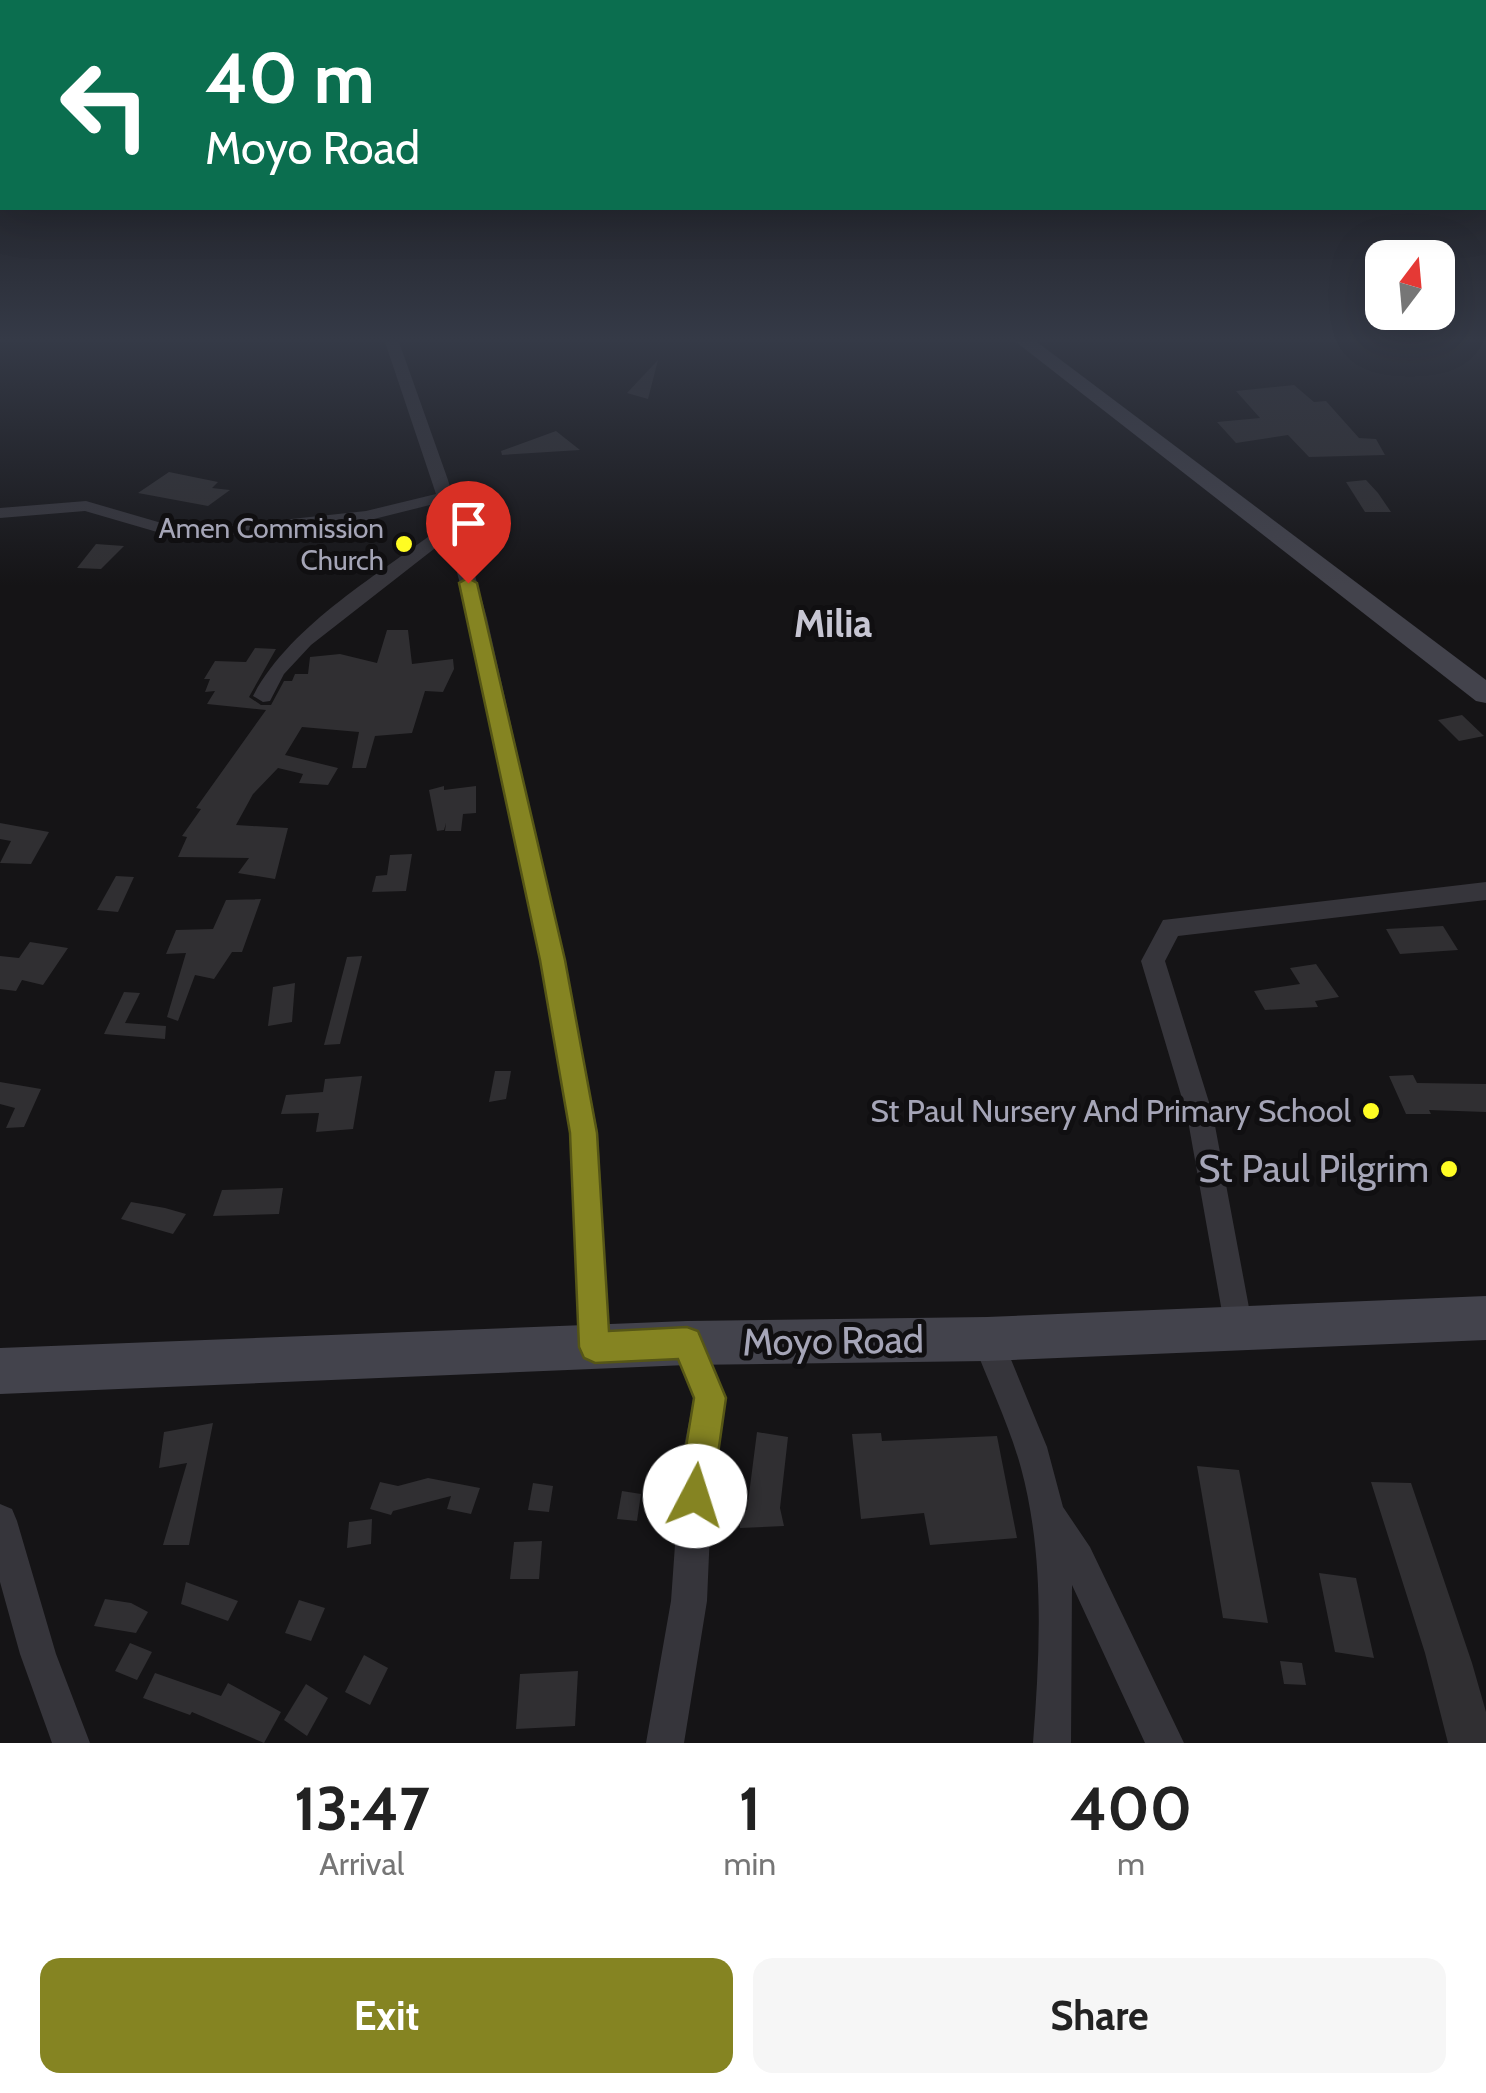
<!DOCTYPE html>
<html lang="en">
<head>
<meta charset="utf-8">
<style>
	body { margin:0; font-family:Cabin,sans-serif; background:#f6f6f6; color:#222; height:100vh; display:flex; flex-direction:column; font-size:38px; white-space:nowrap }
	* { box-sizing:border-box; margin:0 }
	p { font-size:32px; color:#767676 }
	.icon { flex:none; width:55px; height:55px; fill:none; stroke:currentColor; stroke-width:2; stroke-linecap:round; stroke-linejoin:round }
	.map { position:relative; height:1743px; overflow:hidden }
	.details { display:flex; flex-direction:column; background:#fff; flex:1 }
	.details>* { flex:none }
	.hud { position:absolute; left:0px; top:0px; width:1488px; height:210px; box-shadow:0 10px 40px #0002; background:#0b6e4f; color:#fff; overflow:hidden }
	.needle { width:65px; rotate:16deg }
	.buttons { position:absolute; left:1365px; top:240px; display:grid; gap:20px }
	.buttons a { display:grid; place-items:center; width:90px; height:90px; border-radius:20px; background:#fff; box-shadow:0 10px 40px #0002; font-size:50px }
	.pin { position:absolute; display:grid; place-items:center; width:85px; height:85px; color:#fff; margin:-102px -42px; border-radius:50% 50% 50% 0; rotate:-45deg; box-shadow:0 0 10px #0007 }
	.pin .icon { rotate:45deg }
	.me { position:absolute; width:110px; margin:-55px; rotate:5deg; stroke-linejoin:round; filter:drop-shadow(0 0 8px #0008) }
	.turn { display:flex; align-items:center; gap:35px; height:210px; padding:0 40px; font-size:45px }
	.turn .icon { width:130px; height:130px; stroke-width:2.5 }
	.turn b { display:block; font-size:70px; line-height:85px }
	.eta { display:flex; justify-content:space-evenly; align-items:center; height:170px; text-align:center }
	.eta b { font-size:60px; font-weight:800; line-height:70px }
	.button { display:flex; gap:20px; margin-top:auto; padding:20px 40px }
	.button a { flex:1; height:115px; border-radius:20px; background:#858422; color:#fff; font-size:40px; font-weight:800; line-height:115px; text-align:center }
	.button a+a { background:#f6f6f6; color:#222 }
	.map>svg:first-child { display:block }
	.building { fill:#302f32 }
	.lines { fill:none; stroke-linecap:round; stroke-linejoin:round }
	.street { fill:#36353b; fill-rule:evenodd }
	.secondary { fill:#43434c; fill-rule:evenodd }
	.route { fill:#858422; stroke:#565616; stroke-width:2.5 }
	.poi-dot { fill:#fffc23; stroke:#100f11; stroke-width:4 }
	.labels { text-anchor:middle; stroke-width:10; stroke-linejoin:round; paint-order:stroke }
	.far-poi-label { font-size:28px; fill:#a5a5b7; stroke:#100f11; text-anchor:end }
	.poi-label { font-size:32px; fill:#a5a5b7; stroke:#100f11; text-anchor:end }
	.quarter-label { font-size:38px; font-weight:bold; fill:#c7c6d3; stroke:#100f11 }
	.near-poi-label { font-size:38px; fill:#a5a5b7; stroke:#100f11; text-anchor:end }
	.near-street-label { font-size:38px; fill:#a5a5b7; stroke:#100f11 }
</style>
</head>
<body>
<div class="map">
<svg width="1486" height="1743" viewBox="0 0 1486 1743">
	<rect width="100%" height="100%" fill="#151416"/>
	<g class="building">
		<polygon points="658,360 648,399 627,393"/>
		<polygon points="1294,385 1314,402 1326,401 1359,438 1376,439 1385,455 1309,457 1288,435 1236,443 1217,422 1260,418 1236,391"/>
		<polygon points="556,431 580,450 502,455 501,451"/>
		<polygon points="169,472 218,482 212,488 230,490 208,506 138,493"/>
		<polygon points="1366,480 1378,493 1391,512 1365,512 1346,482"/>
		<polygon points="96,544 124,546 101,569 77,568"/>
		<polygon points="387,630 408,630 412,664 453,659 454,669 443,692 425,691 412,733 375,736 366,768 352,768 359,732 302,727 285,755 338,768 328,785 299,783 303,774 278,768 253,794 236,825 288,828 275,879 238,873 249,858 178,857 187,837 182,836 201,809 196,808 266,710 207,704 215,691 205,692 210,679 204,679 215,661 246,662 255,648 276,649 249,697 261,705 271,705 284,681 292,681 295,674 308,674 310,657 340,654 377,663"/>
		<polygon points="1462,715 1484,736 1459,741 1438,720"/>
		<polygon points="444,786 444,790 476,786 476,813 463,814 461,831 445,831 446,823 444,830 437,831 429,790"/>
		<polygon points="0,823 49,832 31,864 0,863 11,841 0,839"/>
		<polygon points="412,854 406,891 372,892 376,876 387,875 390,855"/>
		<polygon points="116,876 134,877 118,912 97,910"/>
		<polygon points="261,899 242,952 232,952 214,979 195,975 178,1021 167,1017 186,953 166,954 176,930 213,929 226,900"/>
		<polygon points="1443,926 1458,950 1400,954 1386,929"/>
		<polygon points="30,942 68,948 43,985 22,980 16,991 0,989 0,956 19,958"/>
		<polygon points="362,956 340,1044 324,1045 347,957"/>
		<polygon points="1316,964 1339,997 1315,1001 1318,1007 1265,1010 1254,991 1300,984 1290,968"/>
		<polygon points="295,983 292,1022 268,1026 273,987"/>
		<polygon points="124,992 140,993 125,1023 166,1026 165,1039 104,1034"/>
		<polygon points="495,1071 511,1071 506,1099 489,1102"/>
		<polygon points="1413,1075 1417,1083 1486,1084 1486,1112 1429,1110 1431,1114 1406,1114 1389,1076"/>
		<polygon points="362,1076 353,1129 316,1132 319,1113 281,1114 286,1095 323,1092 325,1079"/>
		<polygon points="0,1082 41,1089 24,1127 6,1128 15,1108 0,1104"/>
		<polygon points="283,1188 279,1214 213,1216 222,1190"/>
		<polygon points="131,1202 165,1208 186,1214 173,1234 121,1219"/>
		<polygon points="213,1423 189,1545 163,1545 187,1463 159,1468 164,1432"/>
		<polygon points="757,1432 788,1437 780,1508 784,1526 740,1528 739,1511 747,1510"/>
		<polygon points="881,1433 882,1441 997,1436 1017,1538 930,1545 924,1513 861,1519 852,1434"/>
		<polygon points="1197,1466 1239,1470 1268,1623 1223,1618"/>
		<polygon points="428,1478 480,1488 471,1514 447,1509 451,1496 393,1511 391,1515 370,1509 380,1482 398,1486"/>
		<polygon points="1371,1482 1411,1483 1472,1663 1486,1712 1486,1743 1448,1743 1425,1653"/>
		<polygon points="533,1483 553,1486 549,1512 528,1510"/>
		<polygon points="622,1491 641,1494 637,1521 617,1519"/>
		<polygon points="372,1519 371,1544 347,1548 349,1522"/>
		<polygon points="542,1541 539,1579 510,1579 514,1542"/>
		<polygon points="1319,1573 1356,1578 1374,1658 1335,1652"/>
		<polygon points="186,1582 238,1601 228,1621 181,1604"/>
		<polygon points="105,1599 131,1603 148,1612 136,1633 94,1626"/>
		<polygon points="299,1600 325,1608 311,1641 285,1633"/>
		<polygon points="130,1643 152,1652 137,1680 115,1671"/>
		<polygon points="364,1655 388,1668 370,1705 345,1692"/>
		<polygon points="1280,1661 1302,1663 1306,1685 1284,1684"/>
		<polygon points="578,1671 575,1726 516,1729 520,1674"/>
		<polygon points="155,1673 221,1696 228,1683 281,1712 264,1743 192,1712 190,1715 143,1698"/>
		<polygon points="306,1684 328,1698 307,1736 284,1720"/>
	</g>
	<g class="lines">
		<g class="street">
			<path d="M 385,342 L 399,342 L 448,480 L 487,618 L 564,960 L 598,1133 L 610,1347 L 606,1358 L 595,1362 L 584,1358 L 580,1347 L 570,1133 L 540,960 L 469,618 L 448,538 L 311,645 L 284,674 L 270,701 L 263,702 L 253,696 C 291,624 380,574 444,525 L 438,503 L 366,521 L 236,535 L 164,534 L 85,511 L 0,518 L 0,508 L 86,501 L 165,524 L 236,525 L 366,511 L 436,494 Z"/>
			<polygon points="1486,882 1486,900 1178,936 1165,961 1213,1115 1253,1329 1249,1340 1238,1344 1227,1340 1187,1115 1141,961 1163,920"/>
			<path d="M 987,1324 L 998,1328 L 1047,1447 L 1063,1507 L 1090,1547 L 1184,1743 L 1145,1743 L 1072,1585 L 1071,1743 L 1033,1743 C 1040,1652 1045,1557 1021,1468 C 1009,1424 988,1382 972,1339 L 976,1328 Z"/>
			<polygon points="687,1328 698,1332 726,1397 713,1461 707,1601 684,1743 646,1743 671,1601 681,1461 694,1397 672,1343 676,1332"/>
			<polygon points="0,1504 12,1509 17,1521 56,1654 90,1743 52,1743 20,1654 0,1582"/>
		</g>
		<g class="secondary">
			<polygon points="1016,342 1037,342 1486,680 1486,703 1476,701"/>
			<polygon points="1486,1296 1486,1340 987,1361 687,1365 0,1394 0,1348 687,1321 987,1317"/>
		</g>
	</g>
	<linearGradient id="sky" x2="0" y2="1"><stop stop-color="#0c0b0c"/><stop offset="0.58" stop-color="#353a47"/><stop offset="1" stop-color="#353a47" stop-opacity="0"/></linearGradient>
	<rect width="1486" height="586" fill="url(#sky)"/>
	<polygon class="route" points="468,578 477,583 565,960 597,1133 609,1331 687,1327 698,1331 726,1398 712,1496 707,1508 695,1513 683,1508 678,1496 694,1398 678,1359 595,1363 584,1358 579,1347 570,1133 540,960 459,583"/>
	<g class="poi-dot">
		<circle cx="404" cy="544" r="10"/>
		<circle cx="1371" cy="1111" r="10"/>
		<circle cx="1449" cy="1169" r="10"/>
	</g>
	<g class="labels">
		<g class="far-poi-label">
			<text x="384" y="538">Amen Commission<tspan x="384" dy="32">Church</tspan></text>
		</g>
		<g class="poi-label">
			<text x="1351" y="1122">St Paul Nursery And Primary School</text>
		</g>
		<g class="quarter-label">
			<text x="833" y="637">Milia</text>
		</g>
		<g class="near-poi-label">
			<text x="1429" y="1182">St Paul Pilgrim</text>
		</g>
		<g class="near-street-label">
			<text transform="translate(833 1341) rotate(-1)" y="13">Moyo Road</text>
		</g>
	</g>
</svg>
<div class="buttons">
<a><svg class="needle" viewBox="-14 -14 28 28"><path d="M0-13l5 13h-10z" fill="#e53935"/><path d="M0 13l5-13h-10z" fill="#767676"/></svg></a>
</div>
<div class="pin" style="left:468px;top:583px;background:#d93025"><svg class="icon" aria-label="arrive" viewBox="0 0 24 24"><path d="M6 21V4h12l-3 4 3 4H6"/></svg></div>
<svg class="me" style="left:695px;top:1496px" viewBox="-20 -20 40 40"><circle r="19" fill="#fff"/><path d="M0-13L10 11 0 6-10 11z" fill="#858422"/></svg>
<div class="hud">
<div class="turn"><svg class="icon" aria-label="left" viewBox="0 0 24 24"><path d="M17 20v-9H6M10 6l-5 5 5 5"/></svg><div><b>40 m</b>Moyo Road</div></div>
</div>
</div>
<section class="details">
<div class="eta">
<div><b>13:47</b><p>Arrival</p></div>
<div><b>1</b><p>min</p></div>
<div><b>400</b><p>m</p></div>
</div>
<div class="button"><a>Exit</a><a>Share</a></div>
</section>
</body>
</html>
